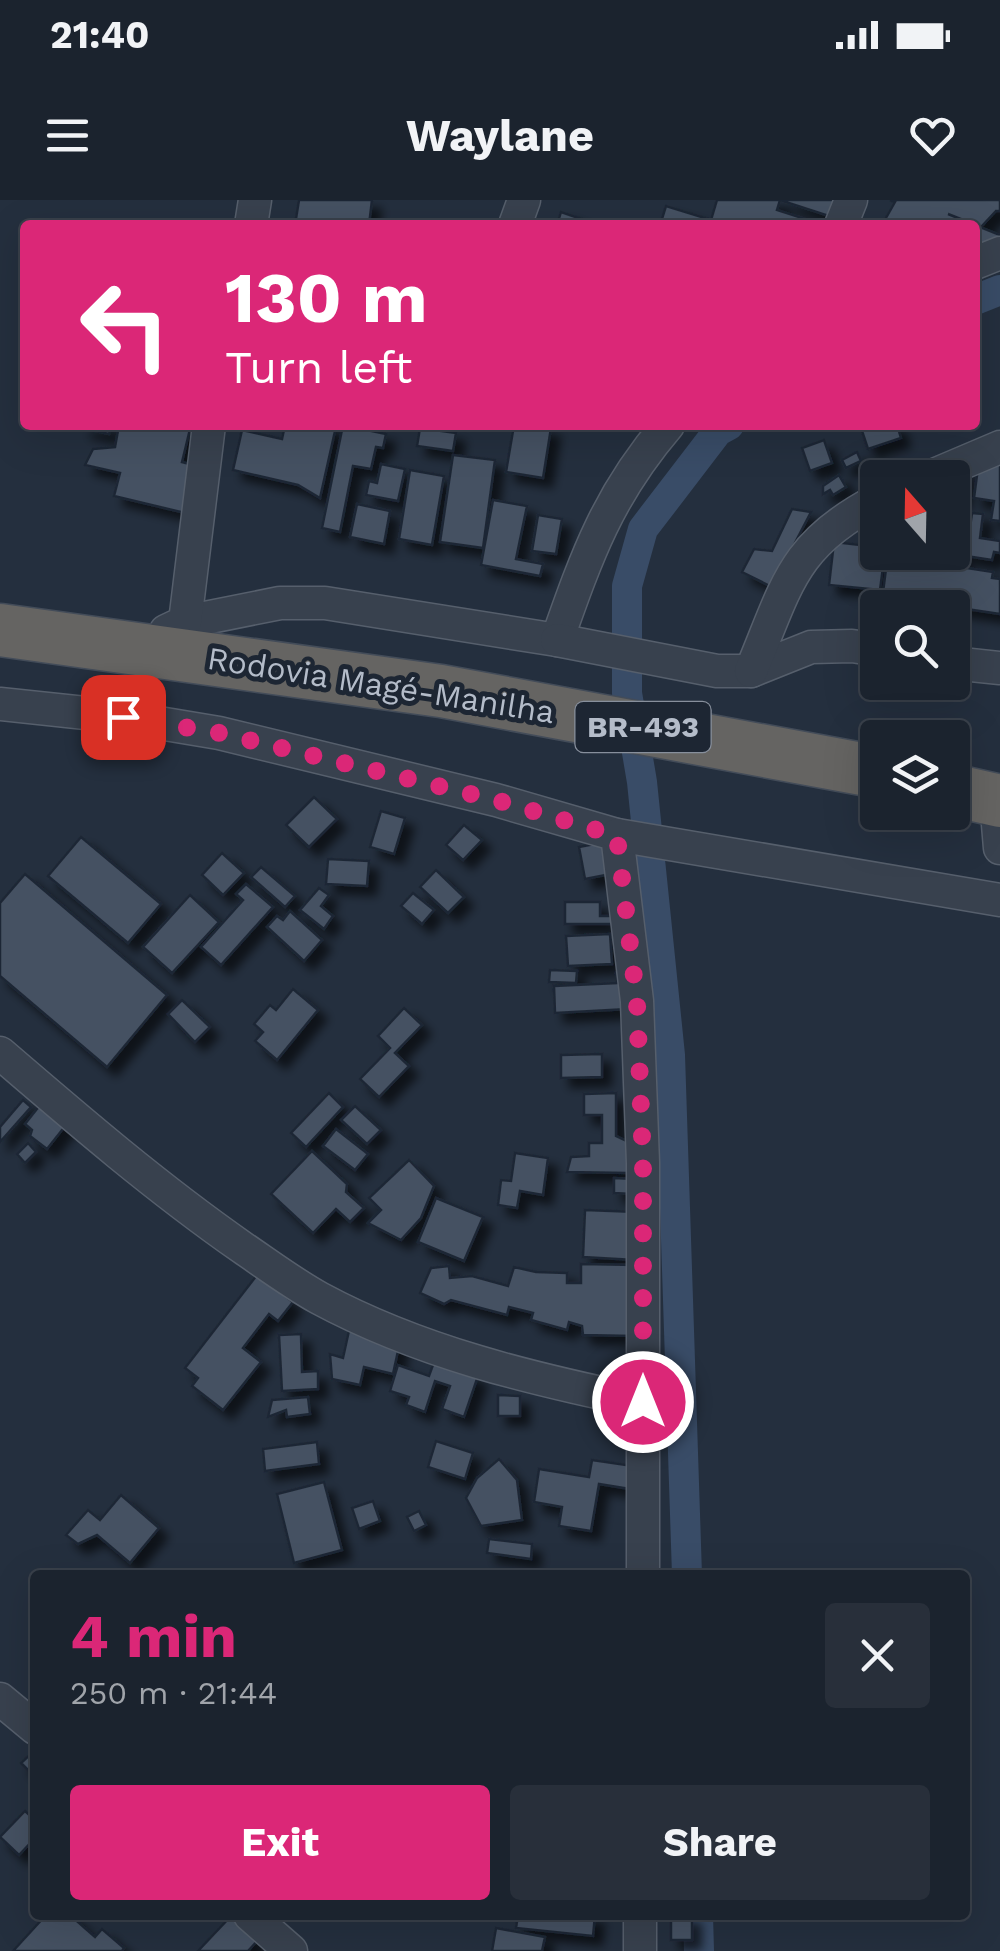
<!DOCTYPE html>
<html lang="en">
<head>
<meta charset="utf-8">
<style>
	body { margin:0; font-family:"Work Sans",sans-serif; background:#282f3a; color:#f1f3f6; height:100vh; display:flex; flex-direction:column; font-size:38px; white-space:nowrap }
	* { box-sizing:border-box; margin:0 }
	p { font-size:32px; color:#a0a4aa }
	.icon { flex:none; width:55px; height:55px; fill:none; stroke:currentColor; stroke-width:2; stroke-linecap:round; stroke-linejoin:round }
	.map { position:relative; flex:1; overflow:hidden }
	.side { position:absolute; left:30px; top:1370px; width:940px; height:350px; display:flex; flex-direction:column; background:#1b232e; border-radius:10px; box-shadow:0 10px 40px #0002,0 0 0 2px #39404a }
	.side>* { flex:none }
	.banner { position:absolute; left:20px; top:20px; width:960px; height:210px; border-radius:10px; box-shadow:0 10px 40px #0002,0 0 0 2px #39404a; background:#db2777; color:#fff; overflow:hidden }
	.needle { width:65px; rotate:340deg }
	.buttons { position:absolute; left:860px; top:260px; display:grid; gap:20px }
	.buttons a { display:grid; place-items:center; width:110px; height:110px; border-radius:10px; background:#1b232e; box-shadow:0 10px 40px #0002,0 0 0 2px #39404a; font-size:50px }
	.pin { position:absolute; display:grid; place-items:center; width:85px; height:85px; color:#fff; margin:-42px; border-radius:20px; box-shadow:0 5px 15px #0006 }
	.me { position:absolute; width:110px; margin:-55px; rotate:0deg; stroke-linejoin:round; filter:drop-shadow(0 0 8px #0008) }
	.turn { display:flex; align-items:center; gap:35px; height:210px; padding:0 40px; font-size:45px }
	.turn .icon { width:130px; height:130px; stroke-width:2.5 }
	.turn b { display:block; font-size:70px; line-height:85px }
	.round { display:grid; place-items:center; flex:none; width:105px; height:105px; border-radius:10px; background:#282f3a }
	.overview { display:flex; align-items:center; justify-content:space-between; height:170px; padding:0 40px }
	h1 { font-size:60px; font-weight:700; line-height:75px; color:#db2777 }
	.primary-button { display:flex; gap:20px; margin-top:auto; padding:20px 40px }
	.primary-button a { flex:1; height:115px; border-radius:10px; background:#db2777; color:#fff; font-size:40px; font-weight:700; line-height:115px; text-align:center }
	.primary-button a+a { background:#282f3a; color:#f1f3f6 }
	.status { display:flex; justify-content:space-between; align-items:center; height:70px; padding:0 50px; background:#1b232e; direction:ltr }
	.status svg { height:28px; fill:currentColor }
	header { display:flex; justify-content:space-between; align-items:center; height:130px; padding:0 40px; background:#1b232e; font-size:45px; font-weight:700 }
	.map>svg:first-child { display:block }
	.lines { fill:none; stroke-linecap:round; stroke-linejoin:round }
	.canal { stroke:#394c67; stroke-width:30 }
	.building { fill:#455162; stroke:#1f2835; stroke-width:2.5; filter:url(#shadow) }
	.minor-casing { stroke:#565f6c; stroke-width:35 }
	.trunk-casing { stroke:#434c59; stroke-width:55 }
	.minor { stroke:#38414e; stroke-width:32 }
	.trunk { stroke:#656462; stroke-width:52 }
	.route { stroke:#db2777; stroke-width:18; stroke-dasharray:0 32.4 }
	.labels { text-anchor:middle; stroke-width:10; stroke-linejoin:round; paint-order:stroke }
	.shield { fill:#1d2633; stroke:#878f9c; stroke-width:2.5 }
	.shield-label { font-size:30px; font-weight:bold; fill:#b4bcc9 }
	.street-label { font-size:32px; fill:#b4bcc9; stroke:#1d2633 }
</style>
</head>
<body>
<div class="status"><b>21:40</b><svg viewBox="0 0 49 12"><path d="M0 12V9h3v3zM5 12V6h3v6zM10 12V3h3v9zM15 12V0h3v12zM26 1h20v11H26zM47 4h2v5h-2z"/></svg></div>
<header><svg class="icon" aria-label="menu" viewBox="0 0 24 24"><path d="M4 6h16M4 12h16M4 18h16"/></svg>Waylane<svg class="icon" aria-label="heart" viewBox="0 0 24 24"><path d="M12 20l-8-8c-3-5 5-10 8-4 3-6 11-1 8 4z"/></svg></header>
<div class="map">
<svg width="1000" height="1751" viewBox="0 0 1000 1751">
	<defs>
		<filter id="shadow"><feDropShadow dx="9" dy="9" stdDeviation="5" flood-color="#0009"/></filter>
	</defs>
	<rect width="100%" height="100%" fill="#242f3e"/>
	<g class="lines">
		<g class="canal">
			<polyline points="975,100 1000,90"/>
			<polyline points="687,1375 670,855 642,582 627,493 627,386 643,329 718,231 729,225"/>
			<polyline points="698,1715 699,1751"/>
		</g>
	</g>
	<g class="building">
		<polygon points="299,0 372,0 369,25 295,25"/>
		<polygon points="717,0 844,0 838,19 780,0 777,10 824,25 660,25 666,6 711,20"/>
		<polygon points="890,0 1000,0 1000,11 996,11 981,27 948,14 1000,35 1000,44 975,56 975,25 882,25 895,2"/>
		<polygon points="561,12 593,23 593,25 557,25"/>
		<polygon points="83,225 111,225 109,234 82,228"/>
		<polygon points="119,225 191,225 182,262 197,266 185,313 114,296 120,273 85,265 93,249 115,247"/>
		<polygon points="285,225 330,225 335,231 320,298 298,285 233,270 242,230 282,239"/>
		<polygon points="343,225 386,234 383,248 376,247 371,269 353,266 340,332 322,328"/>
		<polygon points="514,225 551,228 543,278 506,272"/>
		<polygon points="860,225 897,225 901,238 868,249"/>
		<polygon points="420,228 456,233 453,251 417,246"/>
		<polygon points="824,240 832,263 810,271 802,248"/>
		<polygon points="857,252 861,261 846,268 842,260"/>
		<polygon points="453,255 495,260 483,348 440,342"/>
		<polygon points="1000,257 1000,321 991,320 994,301 974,298 979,260"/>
		<polygon points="381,264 405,269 398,301 366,295 369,281 377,283"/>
		<polygon points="967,266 961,299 952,298 952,278"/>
		<polygon points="410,270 444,276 432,345 399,339"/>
		<polygon points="839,275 846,287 833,295 830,290 823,294 823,286"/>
		<polygon points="493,300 527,306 516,359 543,364 540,376 481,365"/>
		<polygon points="357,304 390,311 384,344 350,337"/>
		<polygon points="792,309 811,312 772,387 742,372 754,349 772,351"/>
		<polygon points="972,313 983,314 980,338 1000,341 1000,353 994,352 992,360 966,356"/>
		<polygon points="538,315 562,319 556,354 532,351"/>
		<polygon points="952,335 959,336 964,345 960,367 993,372 992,378 1000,379 1000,414 933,404 934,393 931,393 929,406 882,400 887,361 901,363 903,352 952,352"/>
		<polygon points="834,342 878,347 878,352 885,352 880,390 829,385"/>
		<polygon points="314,597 337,619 309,647 286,625"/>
		<polygon points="381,611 405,618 394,654 370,647"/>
		<polygon points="464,625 482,640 463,660 446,645"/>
		<polygon points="81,637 161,704 128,743 48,676"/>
		<polygon points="610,641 616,673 585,679 579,647"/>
		<polygon points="222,653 244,673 223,695 202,675"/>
		<polygon points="328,659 369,661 367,686 326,684"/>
		<polygon points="261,667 295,696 285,707 251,677"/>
		<polygon points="436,670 464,697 448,713 420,687"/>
		<polygon points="25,674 167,795 107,867 0,776 0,703"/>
		<polygon points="246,684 273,707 221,765 201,747 243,700 236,694"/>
		<polygon points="319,688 329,695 321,706 333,716 324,729 300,710"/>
		<polygon points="413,693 434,710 422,724 401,706"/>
		<polygon points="190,695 219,722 172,773 143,747"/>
		<polygon points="565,702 600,702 600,716 619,716 619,724 565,724"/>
		<polygon points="290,711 322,740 304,761 267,727 277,716 283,720"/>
		<polygon points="610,734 612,764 568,766 566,736"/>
		<polygon points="550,770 577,771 576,783 549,782"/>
		<polygon points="627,772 628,809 555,813 554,786 617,783 616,773"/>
		<polygon points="293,789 318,810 277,860 255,841 263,832 254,824 270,805 276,810"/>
		<polygon points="182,800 210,827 195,842 168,814"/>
		<polygon points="404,808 422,825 395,853 409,866 379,897 360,879 390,848 378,836"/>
		<polygon points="602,854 602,877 561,878 561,855"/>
		<polygon points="329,893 343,907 306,947 291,933"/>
		<polygon points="616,893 616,936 629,942 628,973 567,972 571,957 589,956 589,943 602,943 602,915 584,915 584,894"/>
		<polygon points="23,900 31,907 0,942 0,927"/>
		<polygon points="44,900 70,920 47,949 30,936 32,930 25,924"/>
		<polygon points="355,906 381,930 367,944 341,920"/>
		<polygon points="336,929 368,954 355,970 323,946"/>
		<polygon points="28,943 36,952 25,963 17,954"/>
		<polygon points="312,951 347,984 346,992 364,1008 350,1022 336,1009 313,1033 271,994"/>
		<polygon points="515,953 548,958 543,995 520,991 517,1008 498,1005 501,980 511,981"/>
		<polygon points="409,960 434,986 421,1018 401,1040 368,1023 381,1010 369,998"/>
		<polygon points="614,978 634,979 633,994 614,993"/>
		<polygon points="436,998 483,1017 464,1061 418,1042"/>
		<polygon points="585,1010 637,1012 635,1060 583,1057"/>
		<polygon points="581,1064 636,1065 634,1136 583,1135 582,1126 569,1122 567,1130 531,1120 533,1113 509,1107 507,1115 451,1100 444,1104 420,1093 431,1068 449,1066 450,1078 472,1076 508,1086 514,1067 536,1072 567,1073 567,1083 581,1083"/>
		<polygon points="257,1075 293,1102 278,1121 269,1114 243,1148 261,1162 223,1210 192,1186 198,1178 185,1168"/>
		<polygon points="350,1126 401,1137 393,1174 364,1167 360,1185 332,1179 330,1154 343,1158"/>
		<polygon points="301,1134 302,1172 318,1171 318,1189 282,1191 279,1135"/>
		<polygon points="434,1162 478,1176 464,1217 442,1209 450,1186 435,1181 425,1212 406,1205 409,1197 390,1191 398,1165 429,1176"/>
		<polygon points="498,1195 520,1196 520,1216 498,1216"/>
		<polygon points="308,1197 310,1214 287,1217 286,1210 268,1217 272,1200"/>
		<polygon points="436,1241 473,1253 465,1279 428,1267"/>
		<polygon points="317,1242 319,1264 265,1271 263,1249"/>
		<polygon points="499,1259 517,1280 522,1320 481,1326 466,1298 477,1278"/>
		<polygon points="592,1260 633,1266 630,1289 599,1284 591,1331 559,1326 562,1307 534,1302 539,1269 589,1277"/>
		<polygon points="324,1282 342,1350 294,1363 277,1294"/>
		<polygon points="121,1295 159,1328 130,1363 97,1335 78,1344 66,1335 88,1310 100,1320"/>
		<polygon points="373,1301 380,1321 359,1329 352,1308"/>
		<polygon points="419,1311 426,1325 414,1331 407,1317"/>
		<polygon points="489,1339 532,1344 531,1359 487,1353"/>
		<polygon points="35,1550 35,1577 21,1563"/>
		<polygon points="25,1611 35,1620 35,1638 19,1655 0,1637"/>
		<polygon points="46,1715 70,1715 95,1737 102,1729 124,1748 122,1751 13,1751"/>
		<polygon points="232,1715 258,1740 248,1751 198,1751"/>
		<polygon points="518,1715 595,1715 593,1736 516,1728"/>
		<rect x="671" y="1715" width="21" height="25"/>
		<polygon points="496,1728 545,1737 542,1751 492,1751"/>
	</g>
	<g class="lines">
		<g class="minor-casing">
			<g id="minor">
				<polyline points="251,25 255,0"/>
				<polyline points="515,25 524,0"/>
				<polyline points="841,25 851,0"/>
				<polyline points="975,63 1000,53"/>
				<polyline points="927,278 1000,247"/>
				<path d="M 185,422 L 280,403 L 325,403 L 557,440 C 587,355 608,295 668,225"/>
				<polyline points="166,431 185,422 209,225"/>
				<polyline points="557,440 717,471 751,471 811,447 852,446 878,450"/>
				<polyline points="952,463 1000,468"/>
				<path d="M 751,471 C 787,386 791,345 878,300"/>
				<polyline points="0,504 123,517 219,533 496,600 617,635 637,801 643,963 643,1375"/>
				<polyline points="996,601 1000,648"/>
				<polyline points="617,635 1000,700"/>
				<path d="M 0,853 C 79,921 157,988 243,1048 C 268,1065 292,1083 319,1098 C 419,1152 532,1179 643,1202"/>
				<polyline points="0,1499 35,1528"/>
				<polyline points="250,1715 291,1751"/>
				<polyline points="640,1751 640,1715"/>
			</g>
		</g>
		<g class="trunk-casing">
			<g id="trunk">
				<polyline points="0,430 441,491 878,572"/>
				<polyline points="952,590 1000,601"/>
			</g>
		</g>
		<use href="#minor" class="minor"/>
		<use href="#trunk" class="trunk"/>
	</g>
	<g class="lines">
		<polyline class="route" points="123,517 220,533 496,600 617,636 637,802 643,963 643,1202"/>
	</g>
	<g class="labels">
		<rect class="shield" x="575.5" y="502" width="135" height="50" rx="8"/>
		<g class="shield-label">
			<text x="643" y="537">BR-493</text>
		</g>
		<g class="street-label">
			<text transform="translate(381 485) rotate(9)" y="11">Rodovia Magé-Manilha</text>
		</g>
	</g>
</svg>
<div class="buttons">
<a><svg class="needle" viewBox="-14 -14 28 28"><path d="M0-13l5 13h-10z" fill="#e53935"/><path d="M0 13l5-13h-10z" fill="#a0a4aa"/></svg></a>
<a><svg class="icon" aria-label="search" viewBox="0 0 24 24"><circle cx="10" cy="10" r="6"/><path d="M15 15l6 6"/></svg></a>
<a><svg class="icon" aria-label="layers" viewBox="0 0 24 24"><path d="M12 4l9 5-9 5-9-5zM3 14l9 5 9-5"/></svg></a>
</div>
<div class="pin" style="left:123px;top:517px;background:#d93025"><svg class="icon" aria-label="arrive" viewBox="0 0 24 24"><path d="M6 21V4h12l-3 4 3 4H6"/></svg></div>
<svg class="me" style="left:643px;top:1202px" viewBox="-20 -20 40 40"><circle r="17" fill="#db2777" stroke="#fff" stroke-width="3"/><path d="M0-11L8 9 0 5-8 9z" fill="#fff"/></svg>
<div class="banner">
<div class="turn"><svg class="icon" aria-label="left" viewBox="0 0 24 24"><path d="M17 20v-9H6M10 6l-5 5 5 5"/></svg><div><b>130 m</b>Turn left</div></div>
</div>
<section class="side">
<div class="overview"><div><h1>4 min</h1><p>250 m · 21:44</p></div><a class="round"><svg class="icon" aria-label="close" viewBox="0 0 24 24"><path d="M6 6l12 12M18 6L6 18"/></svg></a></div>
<div class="primary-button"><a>Exit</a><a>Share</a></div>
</section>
</div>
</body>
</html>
